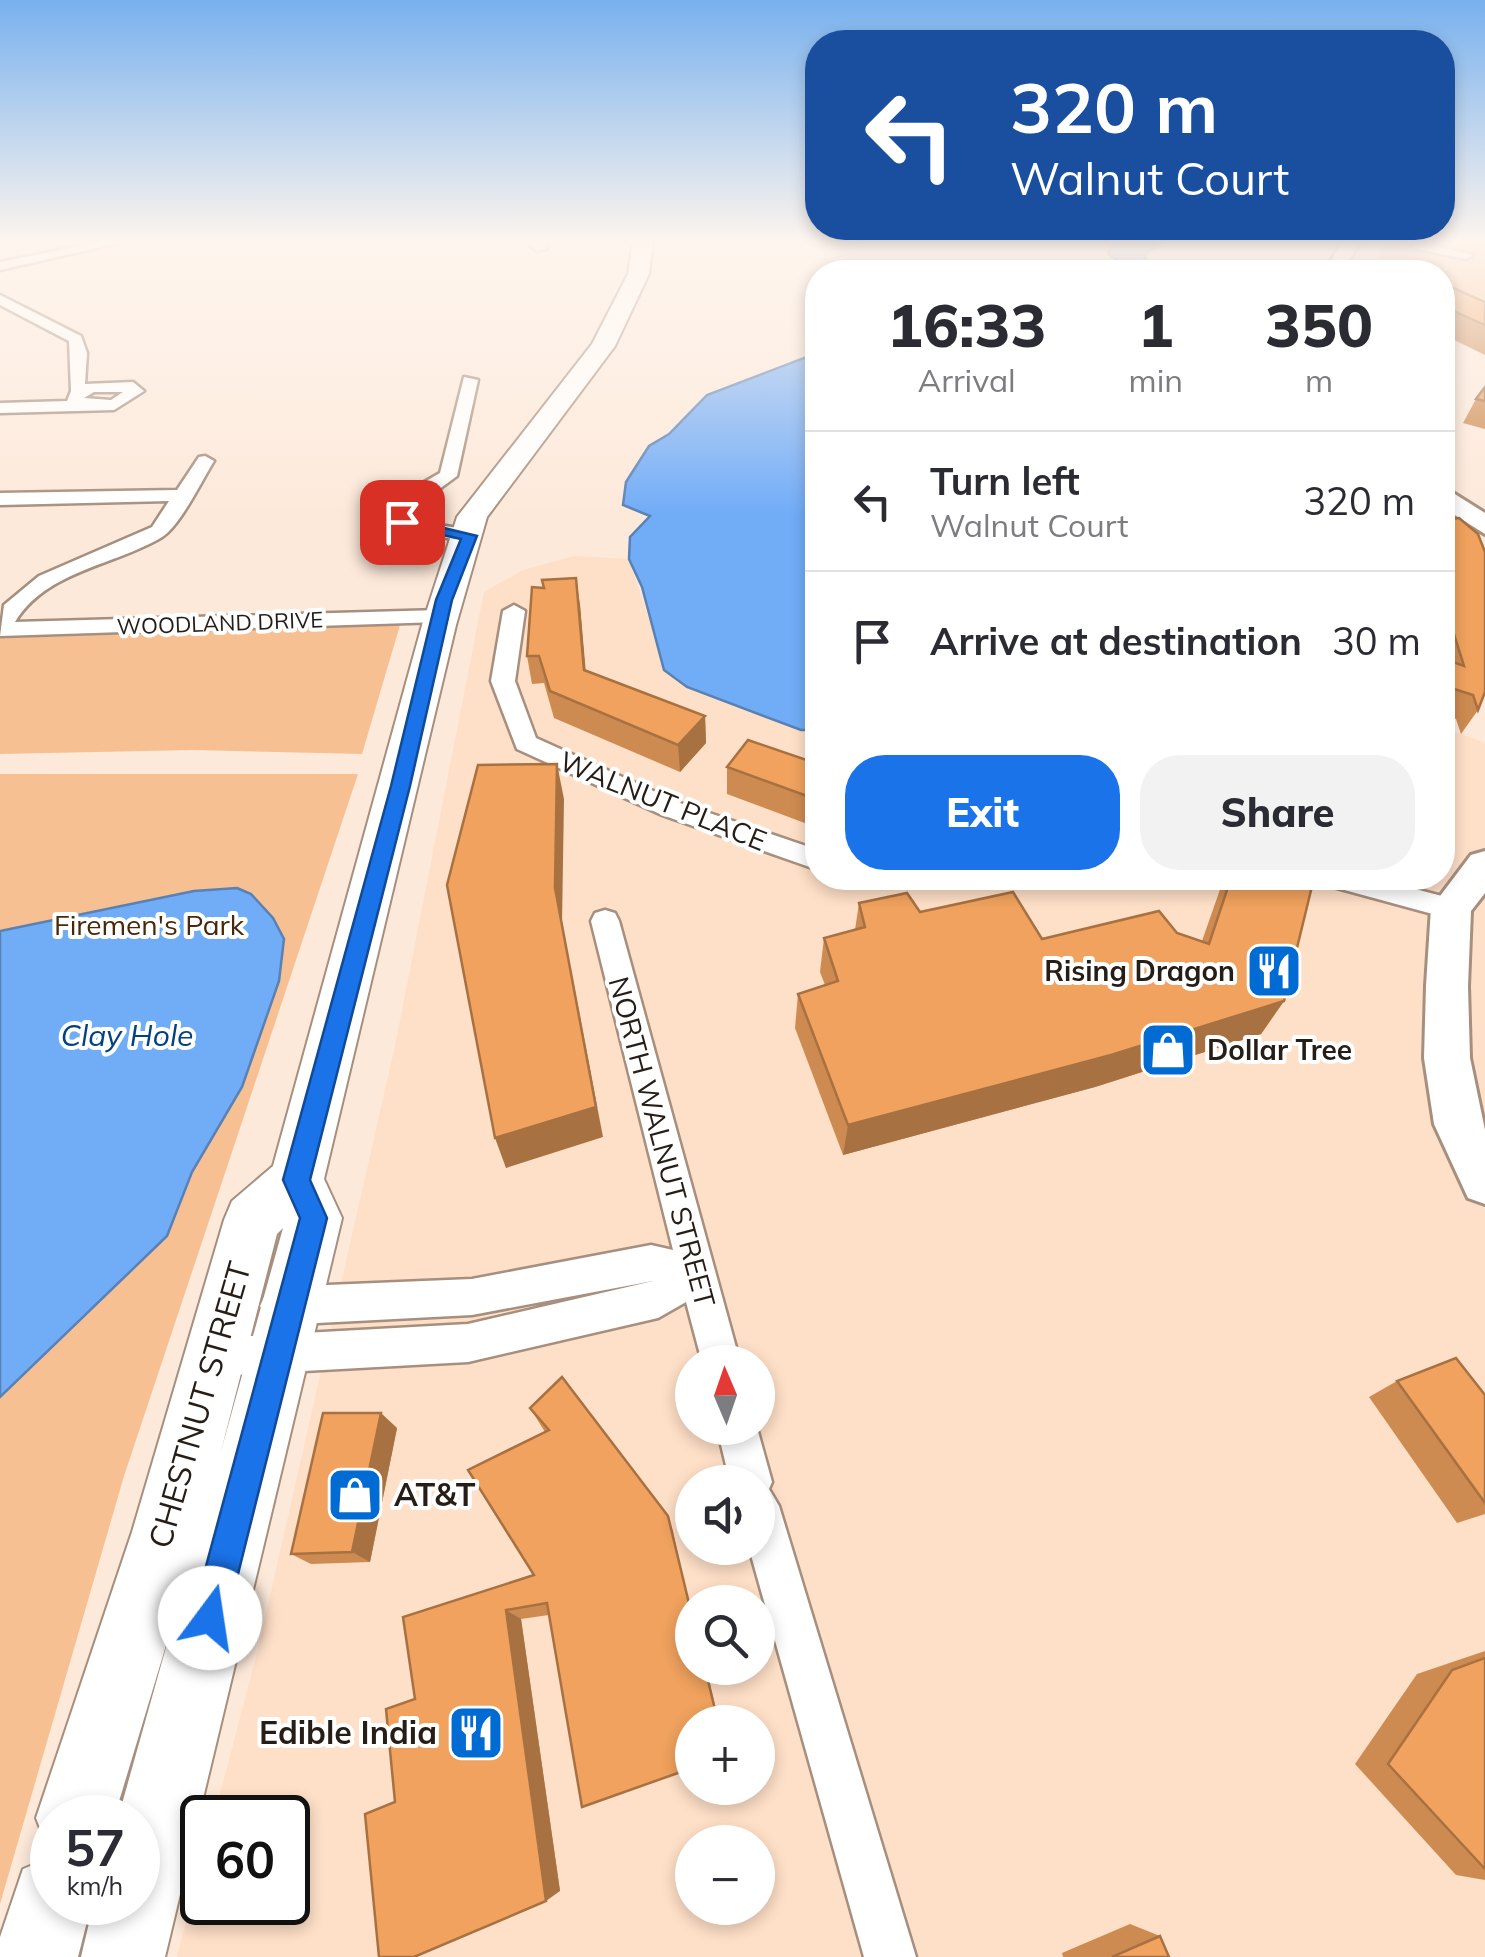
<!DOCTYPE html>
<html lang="en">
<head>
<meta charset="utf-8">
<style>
	body { margin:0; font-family:Mulish,sans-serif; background:#f2f2f3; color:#2b2b33; height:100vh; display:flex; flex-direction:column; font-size:38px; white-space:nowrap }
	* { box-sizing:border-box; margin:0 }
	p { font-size:32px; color:#7c7c81 }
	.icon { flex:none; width:55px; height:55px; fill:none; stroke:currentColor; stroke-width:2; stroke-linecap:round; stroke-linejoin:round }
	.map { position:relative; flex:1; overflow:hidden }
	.details { position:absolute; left:805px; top:260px; width:650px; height:630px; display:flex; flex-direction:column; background:#fff; border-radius:40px; box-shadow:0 5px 15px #0003 }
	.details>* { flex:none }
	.hud { position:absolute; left:805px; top:30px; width:650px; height:210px; border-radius:40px; box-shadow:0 5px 15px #0003; background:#1a4fa0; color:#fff; overflow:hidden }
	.needle { width:65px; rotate:358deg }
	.controls { position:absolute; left:675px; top:1345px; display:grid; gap:20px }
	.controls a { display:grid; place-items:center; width:100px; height:100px; border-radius:50%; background:#fff; box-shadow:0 5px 15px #0003; font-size:50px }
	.speed { position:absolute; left:30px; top:1795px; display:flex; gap:20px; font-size:50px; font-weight:700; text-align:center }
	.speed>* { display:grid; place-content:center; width:130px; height:130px; border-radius:50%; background:#fff; box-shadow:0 5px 15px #0003; line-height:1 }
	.speed small { font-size:25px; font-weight:400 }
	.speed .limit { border:5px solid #111; border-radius:15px; background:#fff; color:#111 }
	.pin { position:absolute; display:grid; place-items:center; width:85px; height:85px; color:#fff; margin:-42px; border-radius:20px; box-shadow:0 5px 15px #0006 }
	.me { position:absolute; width:110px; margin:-55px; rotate:14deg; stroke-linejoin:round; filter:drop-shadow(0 0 8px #0008) }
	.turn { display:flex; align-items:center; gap:35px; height:210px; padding:0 40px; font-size:45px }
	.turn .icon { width:130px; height:130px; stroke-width:2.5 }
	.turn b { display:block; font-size:70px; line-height:85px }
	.eta { display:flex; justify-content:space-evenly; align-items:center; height:170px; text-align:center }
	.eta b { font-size:60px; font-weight:800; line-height:70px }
	.primary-button { display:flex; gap:20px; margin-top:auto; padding:20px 40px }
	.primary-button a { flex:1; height:115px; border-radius:40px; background:#1a73e8; color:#fff; font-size:40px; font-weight:800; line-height:115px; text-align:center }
	.primary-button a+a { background:#f2f2f3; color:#2b2b33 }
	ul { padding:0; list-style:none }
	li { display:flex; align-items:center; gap:30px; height:140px; padding:0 40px; border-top:2px solid #e1e1e2 }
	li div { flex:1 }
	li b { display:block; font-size:38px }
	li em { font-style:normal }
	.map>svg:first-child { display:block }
	.built { fill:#fedfc7; fill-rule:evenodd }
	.green { fill:#f7c093 }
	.water { fill:#71acf7; stroke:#5a81b4; stroke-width:2.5 }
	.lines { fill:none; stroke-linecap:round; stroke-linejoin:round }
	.street-casing { stroke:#a68f7e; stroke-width:5 }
	.secondary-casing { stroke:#a68f7e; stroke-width:6 }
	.primary-casing { stroke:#a68f7e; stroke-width:4 }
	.street { fill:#fff; fill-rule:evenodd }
	.secondary { fill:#fff; fill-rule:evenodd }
	.primary { fill:#fff; fill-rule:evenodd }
	.wall { fill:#ce8b51 }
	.shaded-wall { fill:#a87142 }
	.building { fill:#f0a25e; stroke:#a87142; stroke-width:2.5 }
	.route { fill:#1a73e8; stroke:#114b97; stroke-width:2.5 }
	.labels { text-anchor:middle; stroke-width:8; stroke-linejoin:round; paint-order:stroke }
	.far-street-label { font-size:22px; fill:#251d16; stroke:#fff }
	.street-label { font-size:28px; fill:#251d16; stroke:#fff }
	.park-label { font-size:28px; fill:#47280a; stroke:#fff }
	.poi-label { font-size:28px; font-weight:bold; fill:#251d16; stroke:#fff; text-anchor:end }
	.water-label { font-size:30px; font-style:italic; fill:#024183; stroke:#fff }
	.near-street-label { font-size:32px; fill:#251d16; stroke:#fff }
	.near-poi-label { font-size:32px; font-weight:bold; fill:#251d16; stroke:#fff; text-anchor:start }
</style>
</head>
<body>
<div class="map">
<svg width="1485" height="1957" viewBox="0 0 1485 1957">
	<rect width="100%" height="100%" fill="#fde9da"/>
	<path class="built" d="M 574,556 L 629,559 L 654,634 L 707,693 L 762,714 L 817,706 L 818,878 L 1442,878 L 1443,727 L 1485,743 L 1485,1957 L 177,1957 L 202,1861 L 202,1902 L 288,1902 L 288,1818 L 214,1817 L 257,1653 L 395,1046 L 484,592 L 523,570 ZM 692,1362 L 758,1362 L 758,1428 L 692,1428 ZM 692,1482 L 758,1482 L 758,1548 L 692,1548 ZM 692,1602 L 758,1602 L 758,1668 L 692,1668 ZM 692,1722 L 758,1722 L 758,1788 L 692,1788 ZM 692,1842 L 758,1842 L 758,1908 L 692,1908 Z"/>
	<g class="green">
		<polygon points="1388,241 1485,241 1485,322 1443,304 1442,272 1379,272 1379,252"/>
		<polygon points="400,625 362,754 193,750 0,754 0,638"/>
		<polygon points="0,774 358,774 124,1476 0,1904"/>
	</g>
	<g class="water">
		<polygon points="1115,241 1165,241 1146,253 1145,263 1131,269 1108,254"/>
		<polygon points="817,353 817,730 801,730 687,687 664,670 642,587 629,559 630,537 650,516 623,505 626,482 649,446 669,434 707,395"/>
		<polygon points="237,888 251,894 273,918 284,939 279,981 242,1087 192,1172 167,1236 0,1397 0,931 194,891"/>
	</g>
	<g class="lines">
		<g class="street-casing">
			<g id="street">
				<polygon points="105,241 128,241 0,270 0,262"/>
				<polygon points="525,241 539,241 548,248 537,251"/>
				<polygon points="1415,241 1473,255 1466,259 1413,248"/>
				<path d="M 0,295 L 81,336 L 87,353 L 85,384 L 133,382 L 144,391 L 114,410 L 0,413 L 0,403 L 67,401 L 71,391 L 69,341 L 0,305 ZM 94,392 L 123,392 L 111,400 L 84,398 Z"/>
				<polygon points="464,377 478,380 457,476 408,512 415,521 470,530 480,536 470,542 402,530 388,512 400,496 440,473"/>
				<path d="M 205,456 L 214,461 C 202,480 180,526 162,537 C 114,566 47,570 15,622 L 440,610 L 451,616 L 440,622 L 0,636 L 4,605 L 39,576 L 152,527 L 169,501 L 0,505 L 0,493 L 177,490 L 199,457 Z"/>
				<polygon points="514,605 525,611 515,681 536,738 680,803 818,850 818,870 662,815 517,749 491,681 503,611"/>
				<polygon points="1322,878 1373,878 1461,901 1465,908 1461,915 1451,919 1326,885"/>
				<polygon points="605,910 615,913 619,921 740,1362 702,1362 686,1302 658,1318 468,1362 214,1376 200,1371 195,1357 200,1343 214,1338 468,1324 653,1281 472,1315 279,1325 266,1319 260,1306 266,1293 279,1287 472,1279 651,1245 673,1250 591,921 595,913"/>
				<polygon points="717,1428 757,1428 772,1482 769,1489 779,1506 916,1957 864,1957 749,1548 758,1548 758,1482 730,1482"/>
			</g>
		</g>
		<g class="secondary-casing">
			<g id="secondary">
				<polygon points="1342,241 1360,241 1343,272 1325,272"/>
				<polygon points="1442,486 1485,513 1485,534 1442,507"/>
				<polygon points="1485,851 1485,893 1471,911 1468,986 1470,1058 1485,1130 1485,1204 1468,1198 1434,1124 1424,1058 1426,986 1431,908 1471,855"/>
			</g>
		</g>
		<g class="primary-casing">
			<g id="primary">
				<path d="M 633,241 L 653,241 L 649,274 L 615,346 L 487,517 L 456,625 L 324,1179 L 342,1218 L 165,1957 L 81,1957 L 94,1902 L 138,1902 L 138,1818 L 118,1818 L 174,1619 L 114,1818 L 52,1818 L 52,1848 L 47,1846 L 36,1818 L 132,1532 L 224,1220 L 232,1201 L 273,1166 L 422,625 L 457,517 L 592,344 L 628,274 ZM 283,1228 L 221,1451 L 277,1234 Z"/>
				<polygon points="52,1857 52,1902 92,1902 78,1957 0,1957 0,1937 23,1869"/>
			</g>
		</g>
		<use href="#street" class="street"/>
		<use href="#secondary" class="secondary"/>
		<use href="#primary" class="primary"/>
	</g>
	<g class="wall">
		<polygon points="1442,283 1485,302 1485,355 1442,334"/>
		<polygon points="1485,387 1485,429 1463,423 1476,399"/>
		<polygon points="1442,520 1478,710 1461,734 1456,719 1442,714"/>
		<polygon points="544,588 580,605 585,670 705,716 706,743 680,772 554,718 544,683 532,684 527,656"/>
		<polygon points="818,764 818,828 727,794 727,767"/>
		<polygon points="1224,878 1314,878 1284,1001 1261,1034 1095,1087 843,1155 795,1028 798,994 825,985 820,972 824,938 855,930 859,903 920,912 1042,939 1177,933 1202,941"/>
		<polygon points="1397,1381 1485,1395 1485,1514 1457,1523 1369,1397"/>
		<polygon points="530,1408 673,1530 692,1668 706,1668 719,1722 692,1722 593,1804 549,1615 521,1619 560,1891 395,1802 415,1699 534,1575 545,1432"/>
		<polygon points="397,1428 370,1562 311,1564 291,1554"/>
		<polygon points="1485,1651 1485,1880 1456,1875 1355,1764 1417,1674"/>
		<polygon points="1130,1924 1160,1936 1169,1957 1063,1957 1062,1953"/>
	</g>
	<g class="shaded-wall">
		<polygon points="576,578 580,605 588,697 584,670"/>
		<polygon points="705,716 706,743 680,772 678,745"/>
		<polygon points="557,764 564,799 562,923 603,1137 506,1168 495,1138 555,888"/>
		<polygon points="1284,1001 1261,1034 1095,1087 843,1155 848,1125"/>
		<polygon points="381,1413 397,1428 370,1562 352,1552"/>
		<polygon points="506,1610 521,1619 560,1891 546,1901"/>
	</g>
	<g class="building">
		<polygon points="1442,283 1485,302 1485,325 1442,306"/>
		<polygon points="1485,387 1485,401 1476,399"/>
		<polygon points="1459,518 1478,534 1485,552 1485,692 1478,710 1473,695 1442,685 1442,658 1464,666 1442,596 1442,520"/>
		<polygon points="576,578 584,670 705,716 678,745 550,691 539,656 527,656 532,587 544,588 542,580"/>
		<polygon points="748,740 818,764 818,800 727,767"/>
		<polygon points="557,764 555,888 596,1107 495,1138 447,885 478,765"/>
		<polygon points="1231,878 1314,878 1284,1001 1111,1055 848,1125 798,994 838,981 824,938 865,927 859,903 907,893 920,912 1013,892 1042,939 1159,911 1177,933 1209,944"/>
		<polygon points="1456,1358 1485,1395 1485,1503 1397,1381"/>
		<polygon points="562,1377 668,1516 692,1616 692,1668 705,1668 718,1722 692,1722 692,1768 582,1807 547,1603 506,1610 546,1901 414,1957 379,1957 365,1814 395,1802 386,1709 415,1699 403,1617 534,1575 468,1470 549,1430 530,1408"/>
		<polygon points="323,1413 381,1413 352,1552 291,1554"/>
		<polygon points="1485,1658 1485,1869 1388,1764 1452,1670"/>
		<polygon points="1160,1936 1169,1957 1112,1957"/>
	</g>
	<linearGradient id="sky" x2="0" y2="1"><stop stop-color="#78b1ee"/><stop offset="0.47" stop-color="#fef5ee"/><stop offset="1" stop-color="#fef5ee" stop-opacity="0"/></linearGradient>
	<rect width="1485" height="515" fill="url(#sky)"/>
	<polygon class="route" points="402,518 477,536 452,600 410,786 310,1180 327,1218 227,1618 222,1630 210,1635 197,1630 192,1618 300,1218 283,1180 391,786 436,600 461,539 397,525 394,522"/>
	<defs>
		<g id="restaurant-square" transform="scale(2.875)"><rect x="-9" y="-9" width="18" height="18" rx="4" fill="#006bd3" stroke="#fff"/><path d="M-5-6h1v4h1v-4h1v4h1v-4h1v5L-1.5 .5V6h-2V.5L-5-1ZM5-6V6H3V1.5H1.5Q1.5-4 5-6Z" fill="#fff"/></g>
		<g id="shop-square" transform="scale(2.875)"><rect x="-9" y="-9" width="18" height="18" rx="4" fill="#006bd3" stroke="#fff"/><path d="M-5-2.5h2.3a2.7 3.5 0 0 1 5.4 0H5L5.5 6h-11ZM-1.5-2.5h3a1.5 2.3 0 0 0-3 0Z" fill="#fff"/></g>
	</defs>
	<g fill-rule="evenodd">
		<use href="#restaurant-square" x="1274" y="971"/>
		<use href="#shop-square" x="1168" y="1050"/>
		<use href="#shop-square" x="355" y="1495"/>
		<use href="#restaurant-square" x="476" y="1733"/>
	</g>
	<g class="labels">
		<g class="far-street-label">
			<text transform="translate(220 623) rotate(-2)" y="8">WOODLAND DRIVE</text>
		</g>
		<g class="street-label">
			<text transform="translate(663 801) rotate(22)" y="10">WALNUT PLACE</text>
			<text transform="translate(662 1142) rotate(75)" y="10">NORTH WALNUT STREET</text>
		</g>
		<g class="park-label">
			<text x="149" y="935">Firemen's Park</text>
		</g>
		<g class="poi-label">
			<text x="1235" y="981">Rising Dragon</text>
			<text x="1207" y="1060" text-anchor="start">Dollar Tree</text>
		</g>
		<g class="water-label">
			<text x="127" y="1046">Clay Hole</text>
		</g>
		<g class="near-street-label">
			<text transform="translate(200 1405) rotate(-74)" y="11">CHESTNUT STREET</text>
		</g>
		<g class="near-poi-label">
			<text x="394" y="1506">AT&amp;T</text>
			<text x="437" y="1744" text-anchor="end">Edible India</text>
		</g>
	</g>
</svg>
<div class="controls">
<a><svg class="needle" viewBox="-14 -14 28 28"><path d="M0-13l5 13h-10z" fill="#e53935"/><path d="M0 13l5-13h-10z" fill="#7c7c81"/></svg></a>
<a><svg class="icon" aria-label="sound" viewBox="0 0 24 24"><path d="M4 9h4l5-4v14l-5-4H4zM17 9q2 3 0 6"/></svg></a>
<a><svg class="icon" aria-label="search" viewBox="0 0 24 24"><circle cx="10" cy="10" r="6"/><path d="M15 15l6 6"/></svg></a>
<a>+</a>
<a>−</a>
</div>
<div class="speed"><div>57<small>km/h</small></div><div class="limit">60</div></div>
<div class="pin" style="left:402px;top:522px;background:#d93025"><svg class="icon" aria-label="arrive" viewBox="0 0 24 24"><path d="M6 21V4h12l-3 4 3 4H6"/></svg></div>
<svg class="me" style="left:210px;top:1618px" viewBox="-20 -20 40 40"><circle r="19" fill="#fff"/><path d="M0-13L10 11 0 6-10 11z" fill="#1a73e8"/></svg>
<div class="hud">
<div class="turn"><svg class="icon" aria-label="left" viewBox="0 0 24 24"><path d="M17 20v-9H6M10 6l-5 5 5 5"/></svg><div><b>320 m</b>Walnut Court</div></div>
</div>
<section class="details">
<div class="eta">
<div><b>16:33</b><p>Arrival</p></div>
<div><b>1</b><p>min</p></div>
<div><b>350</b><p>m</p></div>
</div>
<ul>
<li><svg class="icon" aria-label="left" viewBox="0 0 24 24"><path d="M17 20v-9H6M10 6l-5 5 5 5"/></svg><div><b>Turn left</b><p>Walnut Court</p></div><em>320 m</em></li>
<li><svg class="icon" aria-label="arrive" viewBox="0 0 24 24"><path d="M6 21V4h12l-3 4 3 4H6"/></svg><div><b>Arrive at destination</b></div><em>30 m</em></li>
</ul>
<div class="primary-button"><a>Exit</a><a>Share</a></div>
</section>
</div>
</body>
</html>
